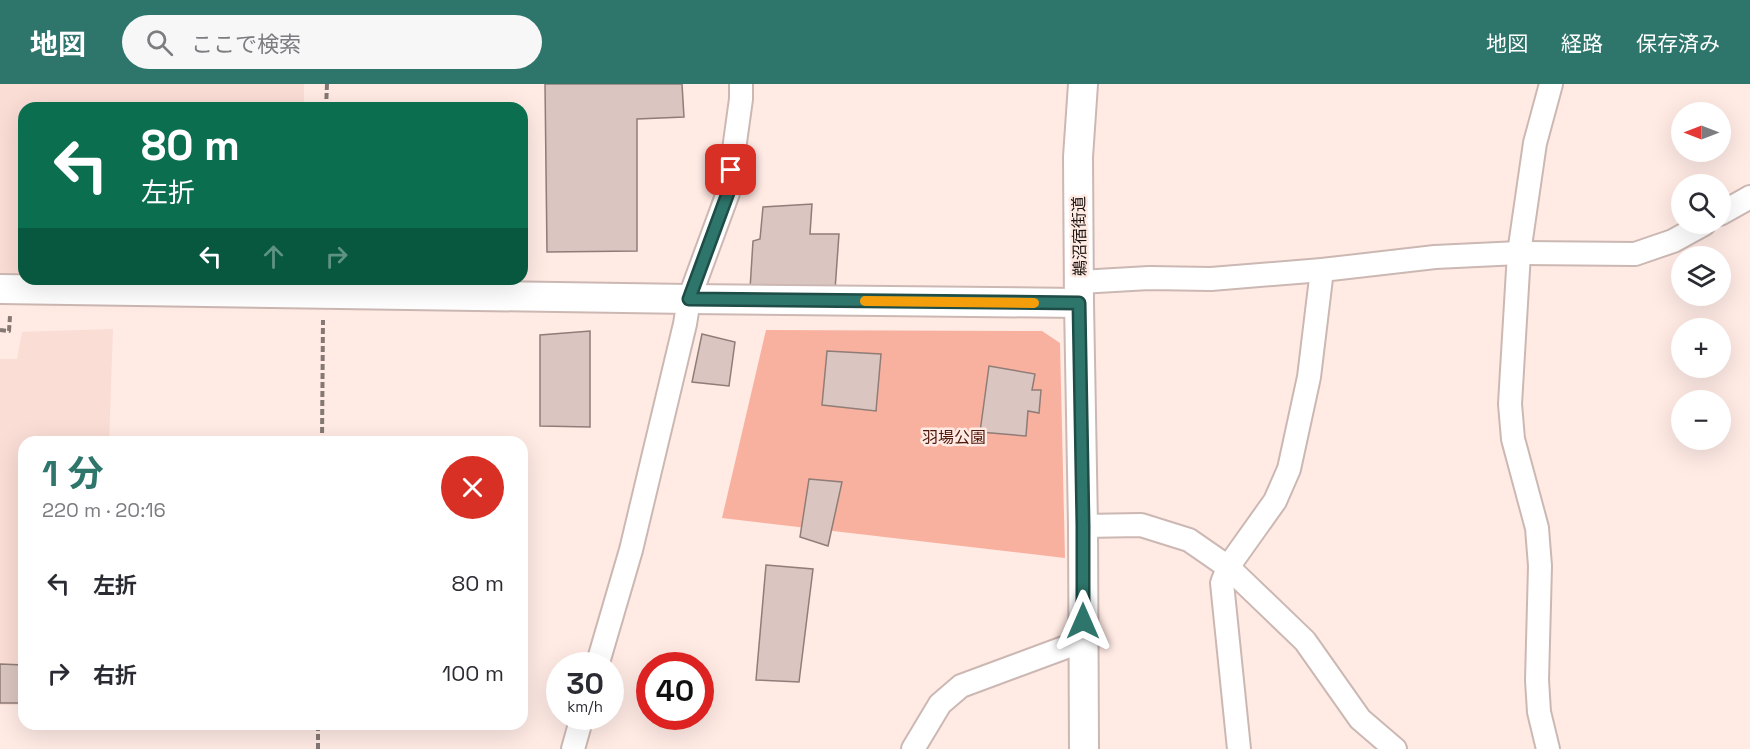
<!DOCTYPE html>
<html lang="ja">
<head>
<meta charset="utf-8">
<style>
	body { margin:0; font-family:"Space Grotesk","Noto Sans JP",sans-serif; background:#f7f7f7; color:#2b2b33; height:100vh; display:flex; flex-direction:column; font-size:22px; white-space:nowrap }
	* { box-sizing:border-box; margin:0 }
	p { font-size:20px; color:#7c7c81 }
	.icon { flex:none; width:33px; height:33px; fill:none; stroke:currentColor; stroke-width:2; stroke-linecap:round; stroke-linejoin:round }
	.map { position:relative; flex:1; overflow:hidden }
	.details { position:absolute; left:18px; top:352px; width:510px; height:294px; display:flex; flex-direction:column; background:#fff; border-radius:18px; box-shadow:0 6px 24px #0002 }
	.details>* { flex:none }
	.top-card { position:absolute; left:18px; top:18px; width:510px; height:183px; border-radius:18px; box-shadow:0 6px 24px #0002; background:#0b6e4f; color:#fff; overflow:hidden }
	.needle { width:39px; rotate:270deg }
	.controls { position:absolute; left:1671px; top:18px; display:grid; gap:12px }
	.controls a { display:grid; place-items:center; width:60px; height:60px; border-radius:50%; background:#fff; box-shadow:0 6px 24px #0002; font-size:30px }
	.speed { position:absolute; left:546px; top:568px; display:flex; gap:12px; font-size:30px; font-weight:700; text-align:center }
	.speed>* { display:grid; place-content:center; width:78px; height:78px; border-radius:50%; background:#fff; box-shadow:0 6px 24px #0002; line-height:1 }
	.speed small { font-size:15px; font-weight:400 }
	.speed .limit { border:9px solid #d22; background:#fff; color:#111 }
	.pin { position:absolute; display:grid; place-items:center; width:51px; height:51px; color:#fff; margin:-26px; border-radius:12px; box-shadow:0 3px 9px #0006 }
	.me { position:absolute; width:66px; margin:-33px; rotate:0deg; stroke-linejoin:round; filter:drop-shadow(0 0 4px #0008) }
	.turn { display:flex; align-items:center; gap:21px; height:126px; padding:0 24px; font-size:27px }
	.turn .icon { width:78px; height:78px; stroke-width:2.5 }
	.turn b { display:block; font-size:42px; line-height:51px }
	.lanes { display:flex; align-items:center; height:57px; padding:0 24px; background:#0003; justify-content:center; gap:30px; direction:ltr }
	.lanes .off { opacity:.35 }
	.round { display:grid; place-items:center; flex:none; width:63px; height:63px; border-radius:32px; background:#f7f7f7 }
	.headline { display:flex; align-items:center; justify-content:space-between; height:102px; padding:0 24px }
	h1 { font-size:36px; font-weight:700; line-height:45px; color:#2e756b }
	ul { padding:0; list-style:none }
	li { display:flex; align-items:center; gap:18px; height:90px; padding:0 24px }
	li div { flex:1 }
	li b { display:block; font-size:22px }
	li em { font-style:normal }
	header { display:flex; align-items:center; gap:36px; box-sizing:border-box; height:84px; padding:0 30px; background:#2e756b; color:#fff }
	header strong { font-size:28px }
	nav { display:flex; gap:33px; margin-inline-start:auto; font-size:21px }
	.search { width:420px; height:54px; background:#f7f7f7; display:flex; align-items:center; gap:15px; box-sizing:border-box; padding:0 21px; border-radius:33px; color:#7c7c81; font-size:22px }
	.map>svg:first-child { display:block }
	.built { fill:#faddd5 }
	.green { fill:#f9b19f }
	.building { fill:#dac5c0; stroke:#907d78; stroke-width:1.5 }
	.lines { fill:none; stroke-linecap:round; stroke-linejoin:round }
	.minor-casing { stroke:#ccb8b3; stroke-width:26 }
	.tertiary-casing { stroke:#ccb8b3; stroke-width:32 }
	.path { stroke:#857874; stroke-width:4; stroke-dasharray:6 3; stroke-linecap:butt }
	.minor { stroke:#fff; stroke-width:22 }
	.tertiary { stroke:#fff; stroke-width:28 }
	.route-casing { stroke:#1e4c46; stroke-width:15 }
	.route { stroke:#2e756b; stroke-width:10 }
	.slow { stroke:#f59e0b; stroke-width:10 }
	.labels { text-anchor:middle; stroke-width:5; stroke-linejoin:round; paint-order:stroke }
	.street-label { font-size:16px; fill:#191210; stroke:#ffeae4 }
	.park-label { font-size:16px; fill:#4f1609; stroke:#ffeae4 }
</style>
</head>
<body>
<header>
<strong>地図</strong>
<div class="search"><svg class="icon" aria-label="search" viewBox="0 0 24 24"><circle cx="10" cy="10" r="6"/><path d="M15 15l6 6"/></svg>ここで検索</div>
<nav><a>地図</a><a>経路</a><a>保存済み</a></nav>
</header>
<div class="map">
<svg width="1750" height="665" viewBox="0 0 1750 665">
	<rect width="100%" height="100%" fill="#ffeae4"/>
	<g class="built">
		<polygon points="0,0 304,0 304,24 24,24 24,191 0,191"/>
		<polygon points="113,245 109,358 24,358 24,621 0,621 0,275 17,275 22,248"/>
	</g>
	<polygon class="green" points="766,246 1042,247 1060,259 1065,474 722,434"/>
	<g class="building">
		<polygon points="545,0 682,0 684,33 637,35 637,167 547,168"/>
		<polygon points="812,120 810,150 839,150 835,206 750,205 753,157 760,155 763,123"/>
		<polygon points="590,247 590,343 540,342 540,251"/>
		<polygon points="702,250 735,258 729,302 692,298"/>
		<polygon points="827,267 881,270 876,327 822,321"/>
		<polygon points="989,282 1035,290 1032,306 1041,306 1039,329 1028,327 1026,352 980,348"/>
		<polygon points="809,395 842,398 828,462 800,453"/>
		<polygon points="766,481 813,485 799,598 756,596"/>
		<polygon points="0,580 24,581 24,619 0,619"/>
	</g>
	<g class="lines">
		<g class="minor-casing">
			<g id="minor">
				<polyline points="1720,130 1750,113"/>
				<polyline points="1080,198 1149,194 1211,195 1322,186 1435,173 1519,169 1635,170 1673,157 1704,140"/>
				<polyline points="1083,442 1141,441 1189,456 1228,483 1305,557 1360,635 1395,665"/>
				<polyline points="597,582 631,466 685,240 689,215 728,109 741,15 741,0"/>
				<polyline points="573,665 582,633"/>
				<polyline points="913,665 940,620 961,602 1069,562 1083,561"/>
				<polyline points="1239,665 1222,499 1228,483 1275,417 1289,385 1309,293 1322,186"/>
				<polyline points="1548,665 1539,628 1537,596 1540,482 1537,444 1513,355 1510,320 1519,169 1535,59 1551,0"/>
			</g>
		</g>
		<g class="tertiary-casing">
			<g id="tertiary">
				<polyline points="1083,0 1078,73 1079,219 1083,442 1084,665"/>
				<polyline points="0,205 689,215 1079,219"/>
			</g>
		</g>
		<g class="path">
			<polyline points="326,24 327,0"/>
			<polyline points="0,246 9,247 10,232"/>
			<polyline points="322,358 323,236"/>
			<polyline points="318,665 318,640"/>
		</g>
		<use href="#minor" class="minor"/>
		<use href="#tertiary" class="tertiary"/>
	</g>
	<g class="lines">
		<g class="route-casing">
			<polyline id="route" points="731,86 728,109 689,215 1079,219 1083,442 1083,537"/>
		</g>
		<use href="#route" class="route"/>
		<polyline class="slow" points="865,217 1034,219"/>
	</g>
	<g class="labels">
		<g class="street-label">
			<text transform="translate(1079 152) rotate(-91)" y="6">鵜沼宿街道</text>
		</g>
		<g class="park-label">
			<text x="954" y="359">羽場公園</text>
		</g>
	</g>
</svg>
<div class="controls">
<a><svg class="needle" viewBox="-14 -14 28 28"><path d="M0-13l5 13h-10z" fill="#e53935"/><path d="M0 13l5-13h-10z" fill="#7c7c81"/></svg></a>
<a><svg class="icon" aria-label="search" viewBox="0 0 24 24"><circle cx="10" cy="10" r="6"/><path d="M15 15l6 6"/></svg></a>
<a><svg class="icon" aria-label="layers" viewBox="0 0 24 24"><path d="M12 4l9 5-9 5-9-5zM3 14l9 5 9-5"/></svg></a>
<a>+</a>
<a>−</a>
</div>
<div class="speed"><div>30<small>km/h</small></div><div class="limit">40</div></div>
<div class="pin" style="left:731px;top:86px;background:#d93025"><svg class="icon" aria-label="arrive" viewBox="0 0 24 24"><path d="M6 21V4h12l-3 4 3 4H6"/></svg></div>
<svg class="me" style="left:1083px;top:537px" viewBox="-20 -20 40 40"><path d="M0-17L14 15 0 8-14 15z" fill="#2e756b" stroke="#fff" stroke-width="4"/></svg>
<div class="top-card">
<div class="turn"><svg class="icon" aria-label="left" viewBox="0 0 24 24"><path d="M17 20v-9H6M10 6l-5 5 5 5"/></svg><div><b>80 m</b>左折</div></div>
<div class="lanes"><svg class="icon" aria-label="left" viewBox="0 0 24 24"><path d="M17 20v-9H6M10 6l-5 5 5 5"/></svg><svg class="icon off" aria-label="ahead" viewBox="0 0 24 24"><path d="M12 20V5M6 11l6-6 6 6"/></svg><svg class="icon off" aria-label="right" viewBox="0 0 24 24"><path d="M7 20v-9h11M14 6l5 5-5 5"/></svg></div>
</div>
<section class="details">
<div class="headline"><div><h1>1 分</h1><p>220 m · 20:16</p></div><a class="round" style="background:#d93025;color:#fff"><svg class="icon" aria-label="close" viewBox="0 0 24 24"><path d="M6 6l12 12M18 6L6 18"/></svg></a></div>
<ul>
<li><svg class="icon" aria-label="left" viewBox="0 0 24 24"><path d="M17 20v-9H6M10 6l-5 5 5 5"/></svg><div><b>左折</b></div><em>80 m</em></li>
<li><svg class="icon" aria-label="right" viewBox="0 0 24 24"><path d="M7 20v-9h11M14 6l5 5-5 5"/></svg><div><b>右折</b></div><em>100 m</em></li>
</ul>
</section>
</div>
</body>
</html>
